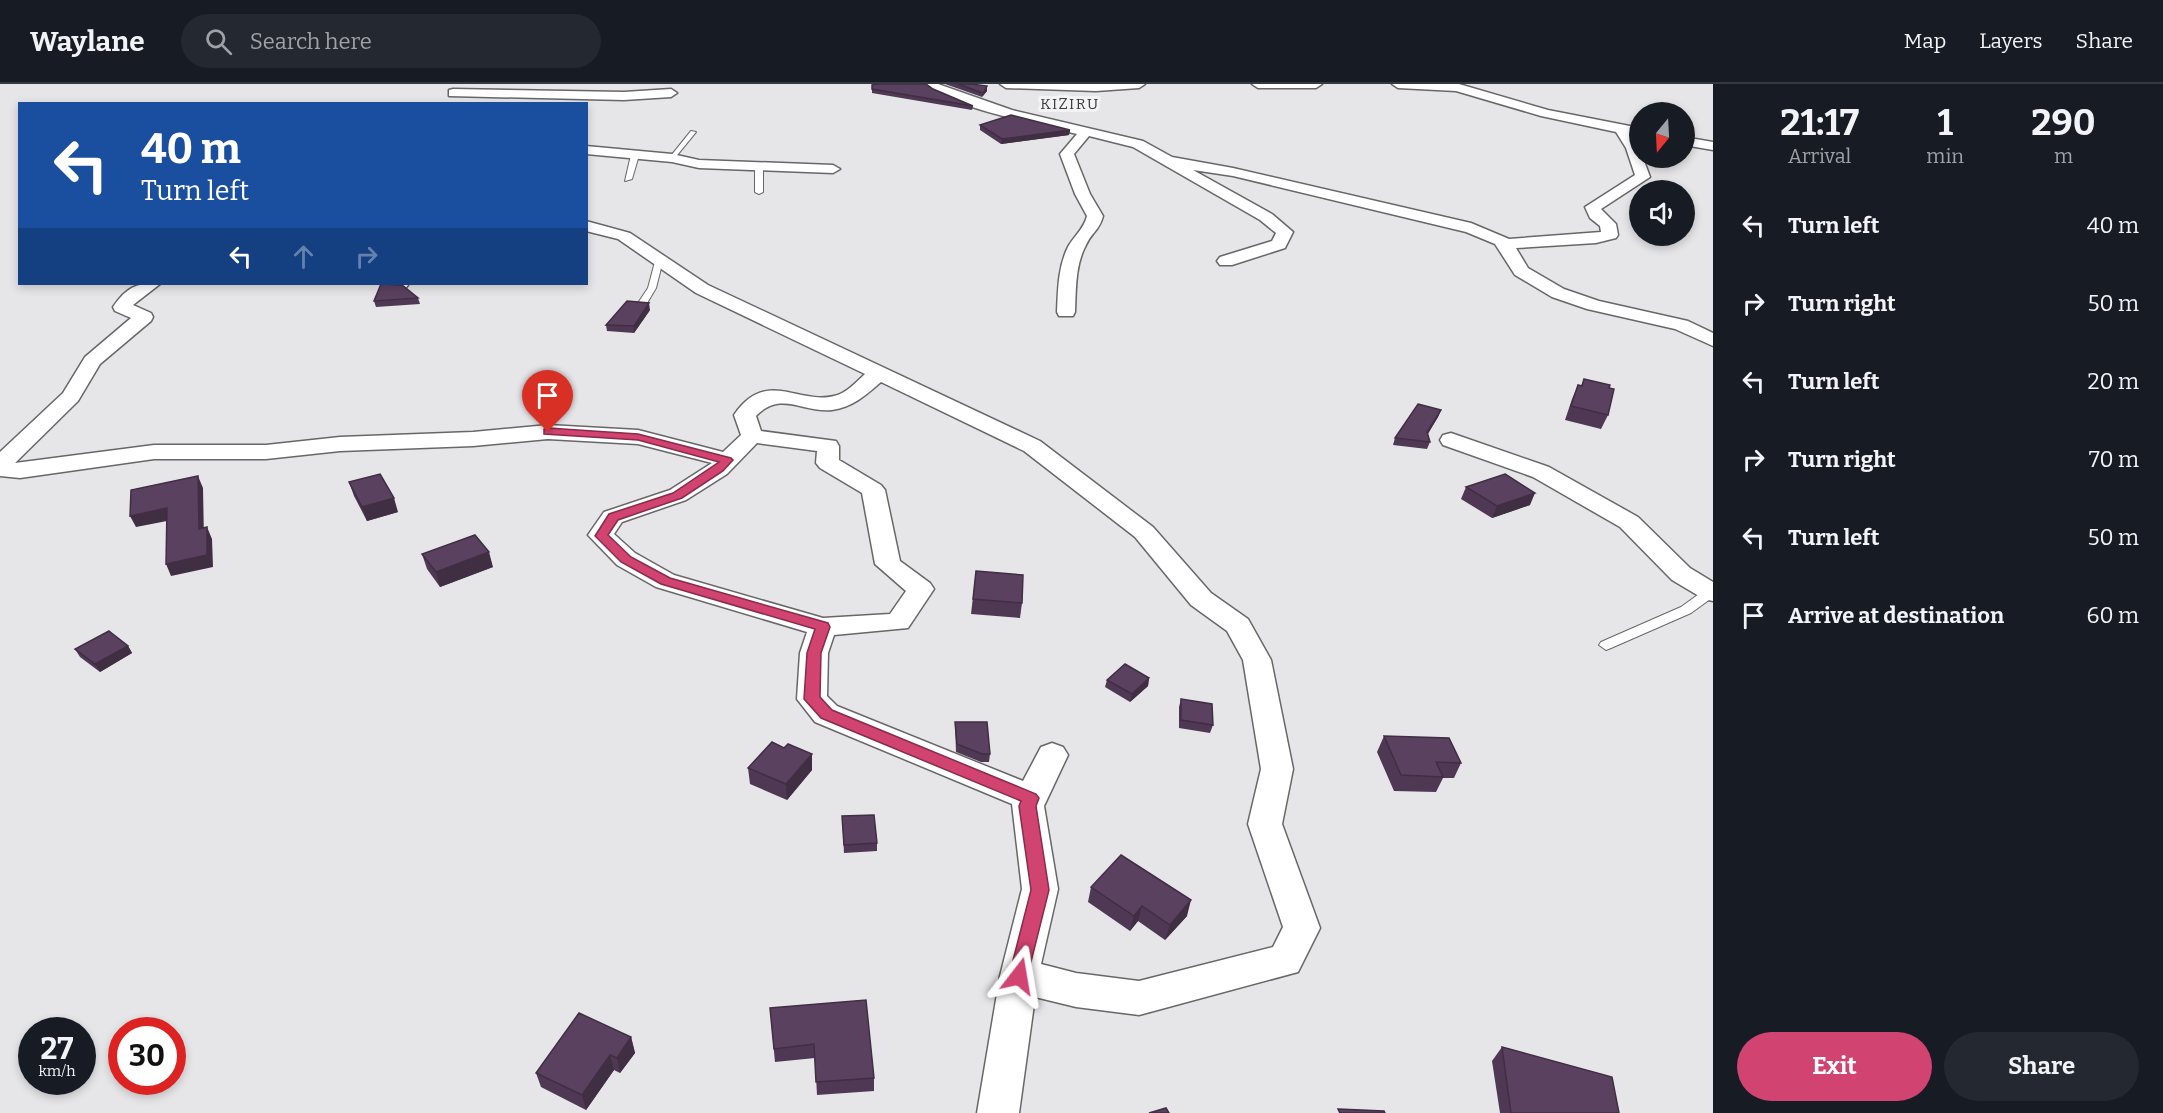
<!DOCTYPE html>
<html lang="en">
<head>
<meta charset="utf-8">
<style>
	body { margin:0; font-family:Bitter,serif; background:#242831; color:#f1f3f6; height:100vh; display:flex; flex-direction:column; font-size:22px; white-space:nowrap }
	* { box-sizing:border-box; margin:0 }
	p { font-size:20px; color:#9ea1a6 }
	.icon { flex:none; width:33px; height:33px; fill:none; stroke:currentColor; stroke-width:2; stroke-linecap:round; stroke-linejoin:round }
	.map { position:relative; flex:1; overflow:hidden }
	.sheet { display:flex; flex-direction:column; background:#171b24; width:450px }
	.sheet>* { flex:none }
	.top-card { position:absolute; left:18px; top:18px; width:570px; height:183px; border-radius:0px; box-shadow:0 3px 9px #0003; background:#1a4fa0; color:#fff; overflow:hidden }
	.needle { width:39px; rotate:198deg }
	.buttons { position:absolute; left:1629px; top:18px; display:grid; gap:12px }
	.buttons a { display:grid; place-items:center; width:66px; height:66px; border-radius:50%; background:#171b24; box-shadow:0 3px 9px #0003; font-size:30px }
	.speed { position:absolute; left:18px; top:933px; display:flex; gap:12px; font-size:30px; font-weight:700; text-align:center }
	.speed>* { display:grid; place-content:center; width:78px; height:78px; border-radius:50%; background:#171b24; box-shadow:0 3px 9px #0003; line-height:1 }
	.speed small { font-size:15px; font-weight:400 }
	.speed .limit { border:9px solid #d22; background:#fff; color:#111 }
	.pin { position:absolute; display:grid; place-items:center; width:51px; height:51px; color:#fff; margin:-62px -26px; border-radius:50% 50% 50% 0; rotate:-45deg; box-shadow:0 0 6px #0007 }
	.pin .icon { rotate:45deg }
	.me { position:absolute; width:66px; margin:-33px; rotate:14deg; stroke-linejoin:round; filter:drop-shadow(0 0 4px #0008) }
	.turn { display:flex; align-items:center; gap:21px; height:126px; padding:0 24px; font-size:27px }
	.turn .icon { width:78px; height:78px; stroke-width:2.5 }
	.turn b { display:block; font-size:42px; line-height:51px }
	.lanes { display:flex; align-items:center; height:57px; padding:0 24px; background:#0003; justify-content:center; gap:30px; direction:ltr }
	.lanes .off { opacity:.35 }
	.eta { display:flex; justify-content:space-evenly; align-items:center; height:102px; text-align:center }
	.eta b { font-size:36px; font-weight:700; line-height:42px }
	.primary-button { display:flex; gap:12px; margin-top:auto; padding:12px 24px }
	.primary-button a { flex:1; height:69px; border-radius:36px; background:#d14370; color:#fff; font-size:24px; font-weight:700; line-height:69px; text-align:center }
	.primary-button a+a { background:#242831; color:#f1f3f6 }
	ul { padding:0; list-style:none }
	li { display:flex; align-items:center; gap:18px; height:78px; padding:0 24px }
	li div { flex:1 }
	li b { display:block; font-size:22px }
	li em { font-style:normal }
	header { display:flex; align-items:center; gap:36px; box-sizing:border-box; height:84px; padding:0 30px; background:#171b24; border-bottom:2px solid #363941 }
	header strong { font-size:28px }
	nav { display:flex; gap:33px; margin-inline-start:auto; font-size:21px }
	.search { width:420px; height:54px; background:#242831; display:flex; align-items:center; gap:15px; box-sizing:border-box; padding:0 21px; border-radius:33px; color:#9ea1a6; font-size:22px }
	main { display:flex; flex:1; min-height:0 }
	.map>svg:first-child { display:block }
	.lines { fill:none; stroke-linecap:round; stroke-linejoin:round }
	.service-casing { stroke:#67676a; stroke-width:2 }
	.minor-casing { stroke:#67676a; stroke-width:3 }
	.service { fill:#fff; fill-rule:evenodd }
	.minor { fill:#fff; fill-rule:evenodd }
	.wall { fill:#4e3853 }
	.shaded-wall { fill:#402e43 }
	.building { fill:#5b4160; stroke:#402e43; stroke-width:1.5 }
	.route { fill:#d14370; stroke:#882c49; stroke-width:1.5 }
	.labels { text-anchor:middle; stroke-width:6; stroke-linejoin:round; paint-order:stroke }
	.far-quarter-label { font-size:15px; letter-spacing:1.5px; fill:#39393a; stroke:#f3f3f6 }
</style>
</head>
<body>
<header>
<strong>Waylane</strong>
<div class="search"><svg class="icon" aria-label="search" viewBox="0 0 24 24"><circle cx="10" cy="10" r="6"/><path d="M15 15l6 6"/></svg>Search here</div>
<nav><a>Map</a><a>Layers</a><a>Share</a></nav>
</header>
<main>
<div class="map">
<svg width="1713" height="1029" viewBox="0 0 1713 1029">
	<rect width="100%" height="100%" fill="#e6e6e9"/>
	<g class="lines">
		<g class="service-casing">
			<g id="service">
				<polygon points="691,47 696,48 674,75 670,75 670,73"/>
				<polygon points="635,69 639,71 632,95 625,97 631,71"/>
				<polygon points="759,80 763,82 763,108 759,110 755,108 755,82"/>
				<polygon points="656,174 663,176 656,204 646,221 640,221 638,219 648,204"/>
				<polygon points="1713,504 1713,513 1691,529 1611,564 1606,566 1599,561 1601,558 1681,523 1706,505"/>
			</g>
		</g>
		<g class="minor-casing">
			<g id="minor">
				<path d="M 922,0 L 938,0 L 1012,26 L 1143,57 L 1172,73 L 1233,84 L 1471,139 L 1509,155 L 1601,148 L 1600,142 L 1590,134 L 1585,123 L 1635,91 L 1626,64 L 1616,48 L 1541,32 L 1456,7 L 1398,4 L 1392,0 L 1459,0 L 1548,26 L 1640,44 L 1640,52 L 1632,51 L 1640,63 L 1640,74 L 1643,74 L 1650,93 L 1601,125 L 1616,140 L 1618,151 L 1616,154 L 1596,159 L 1516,164 L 1528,184 L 1564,205 L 1599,217 L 1688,237 L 1713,249 L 1713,262 L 1675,245 L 1587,225 L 1552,213 L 1515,191 L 1495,160 L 1466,148 L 1233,92 L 1193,86 L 1272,130 L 1293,148 L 1285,164 L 1232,181 L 1220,181 L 1217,177 L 1220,173 L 1272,157 L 1276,149 L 1260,136 L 1133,63 L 1089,52 L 1074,70 L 1090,110 L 1103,132 C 1099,147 1092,148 1086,161 C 1075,181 1076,206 1075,228 L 1073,232 L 1059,232 L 1057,228 C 1058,206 1058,183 1068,163 C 1074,152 1084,145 1087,132 L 1075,110 L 1060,70 L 1077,50 C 1045,42 943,21 922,0 Z"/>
				<polygon points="1000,0 1145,0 1139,4 1096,7 1006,4"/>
				<polygon points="1252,0 1322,0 1316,4 1258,4"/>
				<polygon points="453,5 624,8 671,5 677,9 671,13 624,16 449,12 449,6"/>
				<polygon points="1684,53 1713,58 1713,66 1684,61"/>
				<polygon points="586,62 672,70 699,76 833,81 840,85 833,89 699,84 672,78 586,70"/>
				<path d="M 586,137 L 630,149 L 708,201 L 1040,357 L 1153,443 L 1211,509 L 1248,535 L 1271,576 L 1293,685 L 1282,740 L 1320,844 L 1298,888 L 1139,931 L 1076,923 L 1035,913 L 1019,1029 L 977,1029 L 1000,892 L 1022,805 L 1012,720 L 815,638 L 797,615 L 800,569 L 807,548 L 656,503 L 617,481 L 588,451 L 604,428 L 670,406 L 712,379 L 638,360 L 548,355 L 473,362 L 340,367 L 266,375 L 154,375 L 20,394 L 0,392 L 0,368 L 63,309 L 85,273 L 131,234 L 115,227 L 113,223 C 126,204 136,198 160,200 L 133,221 L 151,229 L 153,233 L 151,237 L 100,280 L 78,317 L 15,379 L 154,361 L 266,361 L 340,353 L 473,348 L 548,341 L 638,346 L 723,368 L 741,351 L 734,331 C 766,284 798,321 834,312 C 846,310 856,298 865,290 L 696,209 L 618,155 L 586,147 ZM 881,298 L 1024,367 L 1135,453 L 1191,521 L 1227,547 L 1243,576 L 1261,685 L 1248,740 L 1283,843 L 1273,863 L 1139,897 L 1076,889 L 1041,880 L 1058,805 L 1044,722 L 1068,671 L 1063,663 L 1052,659 L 1041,663 L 1023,697 L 837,622 L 827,612 L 828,569 L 834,551 L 908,544 L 934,505 L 930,499 L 900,477 L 885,406 L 881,401 L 839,376 L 839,362 L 836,357 L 761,347 L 756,332 C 781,306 803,329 832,326 C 853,323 866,311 881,298 ZM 757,359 L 817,367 L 816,379 L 820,384 L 862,409 L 875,480 L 906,507 L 890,530 L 823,534 L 674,491 L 635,469 L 614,450 L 622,438 L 686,416 L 727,390 Z"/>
				<polygon points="390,200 408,200 408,201 405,205 393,205"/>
				<polygon points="1451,349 1549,383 1638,433 1690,484 1713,498 1713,517 1704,515 1672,496 1620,443 1533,393 1443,361 1440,356 1443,351"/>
			</g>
		</g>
		<use href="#service" class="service"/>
		<use href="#minor" class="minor"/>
	</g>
	<g class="wall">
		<polygon points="945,0 971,0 987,7 982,13"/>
		<polygon points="872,1 933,5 973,22 972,26 872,9"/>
		<polygon points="980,41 1070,46 1069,51 1001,60 980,46"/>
		<polygon points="418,214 420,220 376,223 374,217"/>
		<polygon points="650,226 634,249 607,247 606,241"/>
		<polygon points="1584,295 1608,331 1601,345 1565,336 1572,315 1578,301 1581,302"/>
		<polygon points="1441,326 1438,333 1428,350 1430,358 1427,365 1393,361 1395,354"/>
		<polygon points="349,398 398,428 367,437 354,412"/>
		<polygon points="1466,403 1530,421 1492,434 1461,415"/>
		<polygon points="422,470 493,483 440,503 427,485"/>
		<polygon points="976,487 1022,519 1020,534 971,530"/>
		<polygon points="128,562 132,569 100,588 80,573 75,565"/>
		<polygon points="1149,594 1148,602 1130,618 1105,603 1107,596"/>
		<polygon points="1181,615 1213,641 1210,649 1179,644 1179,623"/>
		<polygon points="955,638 990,670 989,678 981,678 956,668"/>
		<polygon points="1384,652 1461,679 1454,694 1443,694 1436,708 1394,707 1377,668"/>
		<polygon points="784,664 812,686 787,716 750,700 748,684"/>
		<polygon points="842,732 877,759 877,767 844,769"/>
		<polygon points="1091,803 1187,832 1165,856 1138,837 1130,847 1088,818"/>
		<polygon points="770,924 874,994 874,1007 817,1011 815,974 775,978"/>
		<polygon points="631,953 635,969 620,989 614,986 586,1026 541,1003 536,989"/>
		<polygon points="1502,963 1619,1029 1500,1029 1492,977"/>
	</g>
	<g class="shaded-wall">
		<polygon points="987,2 987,7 982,13 983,9"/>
		<polygon points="1070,46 1069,51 1001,60 1002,55"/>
		<polygon points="649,219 650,226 634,249 634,242"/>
		<polygon points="1441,326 1438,333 1424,355 1427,348"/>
		<polygon points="198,392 203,404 204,457 199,445"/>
		<polygon points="1535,409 1530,421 1492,434 1497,422"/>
		<polygon points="394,414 398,428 367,437 362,423"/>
		<polygon points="167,424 172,436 136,443 130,432"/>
		<polygon points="207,443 212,455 213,483 171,492 166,480"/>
		<polygon points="489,468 493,483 440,503 436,488"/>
		<polygon points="128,562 132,569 100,588 95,580"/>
		<polygon points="1149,594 1148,602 1130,618 1132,610"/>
		<polygon points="812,670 812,686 787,716 786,700"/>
		<polygon points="1191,816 1187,832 1165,856 1170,841"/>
		<polygon points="1142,822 1138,837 1130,847 1134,832"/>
		<polygon points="631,953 635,969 620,989 617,974"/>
		<polygon points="610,971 614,986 586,1026 582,1011"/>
	</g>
	<g class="building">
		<polygon points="878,0 926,0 933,5 973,22 872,5 872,1"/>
		<polygon points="958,0 971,0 987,2 983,9"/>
		<polygon points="1011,31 1070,46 1002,55 980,41"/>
		<polygon points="381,200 402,201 418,214 374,217"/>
		<polygon points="627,217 649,219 634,242 606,241"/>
		<polygon points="1584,295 1610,301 1609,304 1614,305 1608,331 1571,322 1578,301 1582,302"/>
		<polygon points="1418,320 1441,326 1427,348 1430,358 1395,354"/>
		<polygon points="380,390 394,414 362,423 349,398"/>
		<polygon points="1505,390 1535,409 1497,422 1466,403"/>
		<polygon points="198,392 199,445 207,443 207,471 166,480 167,424 130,432 131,406"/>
		<polygon points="475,451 489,468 436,488 422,470"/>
		<polygon points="976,487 1023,491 1022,519 973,515"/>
		<polygon points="109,547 128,562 95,580 75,565"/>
		<polygon points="1125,580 1149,594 1132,610 1107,596"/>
		<polygon points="1181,615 1212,620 1213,641 1181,636"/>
		<polygon points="955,638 987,638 990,670 982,670 957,660"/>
		<polygon points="1384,652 1449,654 1461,679 1436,678 1443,693 1401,691"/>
		<polygon points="772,658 784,664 788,660 812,670 786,700 748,684"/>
		<polygon points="874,731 877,759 844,761 842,732"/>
		<polygon points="1121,771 1191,816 1170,841 1142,822 1134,832 1091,803"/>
		<polygon points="866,916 874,994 816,998 814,960 774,965 770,924"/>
		<polygon points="579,929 631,953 617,974 610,971 582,1011 536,989"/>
		<polygon points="1502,963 1612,993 1619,1029 1511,1029"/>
		<polygon points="1166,1024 1169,1029 1149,1029"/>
		<polygon points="1338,1025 1384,1027 1385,1029 1340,1029"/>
	</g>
	<polygon class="route" points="548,344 638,350 731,374 733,376 723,387 682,414 618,436 608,451 631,473 670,494 828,539 830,543 821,569 820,613 832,626 1036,710 1039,714 1036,722 1049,806 1026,898 1019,900 1012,898 1009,892 1031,806 1019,722 1021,717 821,634 804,615 807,569 815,545 661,500 621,478 595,452 609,430 673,409 719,378 638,356 544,350 544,345"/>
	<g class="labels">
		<g class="far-quarter-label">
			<text x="1070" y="25">KIZIRU</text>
		</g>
	</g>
</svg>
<div class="buttons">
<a><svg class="needle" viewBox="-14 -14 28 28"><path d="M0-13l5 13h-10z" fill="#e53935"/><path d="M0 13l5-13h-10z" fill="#9ea1a6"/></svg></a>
<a><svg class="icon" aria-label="sound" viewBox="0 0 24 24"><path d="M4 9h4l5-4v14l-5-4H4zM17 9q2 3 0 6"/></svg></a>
</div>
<div class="speed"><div>27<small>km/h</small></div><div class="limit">30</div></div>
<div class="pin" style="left:548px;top:348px;background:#d93025"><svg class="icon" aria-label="arrive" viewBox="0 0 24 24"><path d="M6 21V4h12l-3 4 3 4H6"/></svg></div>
<svg class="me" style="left:1019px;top:892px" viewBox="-20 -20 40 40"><path d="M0-17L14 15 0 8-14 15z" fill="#d14370" stroke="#fff" stroke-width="4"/></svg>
<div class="top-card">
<div class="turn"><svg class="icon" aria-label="left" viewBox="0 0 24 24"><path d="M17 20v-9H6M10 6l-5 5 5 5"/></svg><div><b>40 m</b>Turn left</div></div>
<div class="lanes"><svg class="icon" aria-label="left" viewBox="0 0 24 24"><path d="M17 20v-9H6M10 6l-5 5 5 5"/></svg><svg class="icon off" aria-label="ahead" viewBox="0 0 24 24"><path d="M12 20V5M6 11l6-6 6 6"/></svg><svg class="icon off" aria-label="right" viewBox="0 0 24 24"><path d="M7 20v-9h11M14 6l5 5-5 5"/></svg></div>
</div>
</div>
<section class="sheet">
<div class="eta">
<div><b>21:17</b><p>Arrival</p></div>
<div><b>1</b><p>min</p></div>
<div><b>290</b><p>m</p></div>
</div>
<ul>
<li><svg class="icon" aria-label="left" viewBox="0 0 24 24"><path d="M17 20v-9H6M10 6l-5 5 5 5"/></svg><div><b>Turn left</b></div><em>40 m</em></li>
<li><svg class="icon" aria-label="right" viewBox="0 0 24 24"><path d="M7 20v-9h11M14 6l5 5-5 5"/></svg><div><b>Turn right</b></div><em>50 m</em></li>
<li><svg class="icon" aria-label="left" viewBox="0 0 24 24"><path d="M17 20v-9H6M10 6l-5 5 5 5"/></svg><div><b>Turn left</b></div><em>20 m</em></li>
<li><svg class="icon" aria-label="right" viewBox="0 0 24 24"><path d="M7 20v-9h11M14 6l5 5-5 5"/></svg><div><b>Turn right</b></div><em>70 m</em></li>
<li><svg class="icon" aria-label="left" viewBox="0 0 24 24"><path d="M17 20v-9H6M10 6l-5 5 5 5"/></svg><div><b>Turn left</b></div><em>50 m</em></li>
<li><svg class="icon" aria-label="arrive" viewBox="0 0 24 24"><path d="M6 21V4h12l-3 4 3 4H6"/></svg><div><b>Arrive at destination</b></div><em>60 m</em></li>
</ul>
<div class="primary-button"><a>Exit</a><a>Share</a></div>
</section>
</main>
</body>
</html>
